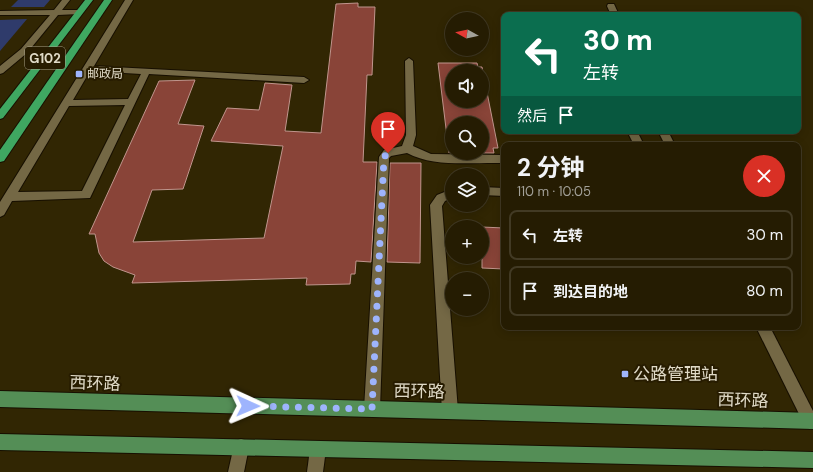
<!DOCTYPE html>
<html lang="zh">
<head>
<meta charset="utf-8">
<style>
	body { margin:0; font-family:"DM Sans","Noto Sans SC",sans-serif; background:#2d250c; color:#f1f3f6; height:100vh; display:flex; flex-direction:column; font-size:15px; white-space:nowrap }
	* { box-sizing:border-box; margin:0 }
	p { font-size:13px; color:#a3a199 }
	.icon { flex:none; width:22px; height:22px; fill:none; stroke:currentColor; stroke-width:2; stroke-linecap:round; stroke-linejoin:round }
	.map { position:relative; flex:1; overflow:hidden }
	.panel { position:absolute; left:501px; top:142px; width:300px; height:188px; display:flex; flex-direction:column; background:#251c02; border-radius:8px; box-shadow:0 2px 10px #0003,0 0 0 1px #423a24 }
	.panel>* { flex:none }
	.top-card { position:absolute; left:501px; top:12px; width:300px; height:122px; border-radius:8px; box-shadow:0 2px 10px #0003,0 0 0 1px #423a24; background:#0b6e4f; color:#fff; overflow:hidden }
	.needle { width:26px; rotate:278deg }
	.buttons { position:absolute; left:445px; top:12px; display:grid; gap:8px }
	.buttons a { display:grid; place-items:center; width:44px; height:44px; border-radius:50%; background:#251c02; box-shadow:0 2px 10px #0003,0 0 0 1px #423a24; font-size:20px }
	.pin { position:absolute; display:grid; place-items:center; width:34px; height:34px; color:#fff; margin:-41px -17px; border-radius:50% 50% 50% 0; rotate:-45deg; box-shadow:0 0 4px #0007 }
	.pin .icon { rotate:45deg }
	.me { position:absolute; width:44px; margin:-22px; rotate:91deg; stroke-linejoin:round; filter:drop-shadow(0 0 3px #0008) }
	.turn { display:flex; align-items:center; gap:14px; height:84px; padding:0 16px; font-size:18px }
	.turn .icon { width:52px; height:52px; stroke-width:2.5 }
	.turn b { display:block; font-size:28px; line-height:34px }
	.then { display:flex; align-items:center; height:38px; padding:0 16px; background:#0003; gap:8px; font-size:15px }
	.round { display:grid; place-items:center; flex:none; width:42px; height:42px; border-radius:21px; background:#2d250c }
	.summary { display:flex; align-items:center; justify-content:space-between; height:68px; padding:0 16px }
	h1 { font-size:24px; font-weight:700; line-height:30px }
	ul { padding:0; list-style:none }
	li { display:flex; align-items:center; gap:12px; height:50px; margin:0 8px 6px; padding:0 8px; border:2px solid #423a24; border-radius:8px }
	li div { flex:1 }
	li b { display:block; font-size:15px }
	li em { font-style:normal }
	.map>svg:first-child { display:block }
	.green { fill:#2f3b6b }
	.building { fill:#894438; stroke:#c0958d; fill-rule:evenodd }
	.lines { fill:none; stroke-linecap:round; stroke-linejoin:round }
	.minor-casing { stroke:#170f00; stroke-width:2 }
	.major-casing { stroke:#170f00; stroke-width:2 }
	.highway-casing { stroke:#170f00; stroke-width:2 }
	.minor { fill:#746845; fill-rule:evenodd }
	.major { fill:#548e56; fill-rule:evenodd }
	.highway { fill:#3fa761; fill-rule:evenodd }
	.route { stroke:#9eb4fd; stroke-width:7; stroke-dasharray:0 12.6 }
	.poi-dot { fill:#9eb4fd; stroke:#271c00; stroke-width:1.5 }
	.labels { text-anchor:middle; stroke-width:4; stroke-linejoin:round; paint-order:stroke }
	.far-poi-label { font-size:12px; fill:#e0dac7; stroke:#271c00; text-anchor:start }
	.shield { fill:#271c00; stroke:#a8a18b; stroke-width:1 }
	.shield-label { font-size:13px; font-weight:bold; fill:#e0dac7 }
	.near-poi-label { font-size:17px; fill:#e0dac7; stroke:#271c00; text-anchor:start }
	.near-street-label { font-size:17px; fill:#e0dac7; stroke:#271c00 }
</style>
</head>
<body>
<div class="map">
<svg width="813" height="472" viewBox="0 0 813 472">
	<rect width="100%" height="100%" fill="#312603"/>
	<g class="green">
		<polygon points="18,0 50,0 44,7 11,7"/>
		<polygon points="27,19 0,51 0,20"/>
	</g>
	<g class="building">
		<polygon points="358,3 358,7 375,7 372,75 367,75 363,162 377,162 371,262 356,261 355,274 351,274 350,284 306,285 307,278 132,283 135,275 113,267 104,261 99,253 95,234 89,234 159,81 195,80 178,124 204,126 183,189 152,190 133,242 264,238 283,146 211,141 227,108 259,110 265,83 292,85 285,131 321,133 336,4"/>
		<path d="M 438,63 L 477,63 L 478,67 L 482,67 L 498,148 L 493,148 L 494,153 L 468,153 L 482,153 L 482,123 L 452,123 L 452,153 L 449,153 ZM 452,71 L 482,71 L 482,101 L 452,101 Z"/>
		<polygon points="390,163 421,163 420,263 387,262"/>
		<polygon points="482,227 504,228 504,269 482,268"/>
	</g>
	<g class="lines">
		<g class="minor-casing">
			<g id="minor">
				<polygon points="62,0 70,0 62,10 79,10 83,12 79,14 58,15 27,53 3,73 0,74 0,66 21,49 50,15 0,15 0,11 54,10"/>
				<path d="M 125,0 L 133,0 L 94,66 L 304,77 L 309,80 L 304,83 L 149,74 L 90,198 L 12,201 L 4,215 L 0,217 L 0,202 ZM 90,71 L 141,74 L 128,99 L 73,100 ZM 125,105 L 82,191 L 18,192 L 69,106 Z"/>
				<polygon points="608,4 614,4 619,15 611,15 607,6"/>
				<path d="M 409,58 L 413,61 L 416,135 L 413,146 L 431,154 L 504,155 L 504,163 C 473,162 435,168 407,153 L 391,156 L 389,158 L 380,409 L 377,414 L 372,417 L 367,414 L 364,409 L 379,157 L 384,150 L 402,146 L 406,135 L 405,61 Z"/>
				<polygon points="627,131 637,131 644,145 634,145"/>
				<polygon points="658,131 668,131 675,145 665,145"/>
				<polygon points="482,187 504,188 504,196 482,195"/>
				<polygon points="452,189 452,198 445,201 442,206 458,411 455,416 450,419 445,416 442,411 430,205 437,195"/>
				<polygon points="756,327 770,327 813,411 813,427 810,429 805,426"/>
				<polygon points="241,439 247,441 249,447 244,472 228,472 235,441"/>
				<polygon points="318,441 324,443 326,449 323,472 307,472 310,449 312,443"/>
			</g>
		</g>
		<g class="major-casing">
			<g id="major">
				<polygon points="0,391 813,413 813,429 0,407"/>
				<polygon points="0,434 813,452 813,468 0,450"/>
			</g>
		</g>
		<g class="highway-casing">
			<g id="highway">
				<polygon points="85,0 93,0 3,118 0,119 0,109"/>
				<polygon points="104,0 112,0 4,161 0,162 0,150"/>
			</g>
		</g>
		<use href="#minor" class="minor"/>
		<use href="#major" class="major"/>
		<use href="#highway" class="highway"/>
	</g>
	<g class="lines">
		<polyline class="route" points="248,406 372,409 384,157 388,153"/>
	</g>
	<g class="poi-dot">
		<rect x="75" y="70" width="8" height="8" rx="2"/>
		<rect x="621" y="370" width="8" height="8" rx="2"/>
	</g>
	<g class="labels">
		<g class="far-poi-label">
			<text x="87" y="78">邮政局</text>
		</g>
		<rect class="shield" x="25" y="47" width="40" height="22" rx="3"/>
		<g class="shield-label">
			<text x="45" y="63">G102</text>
		</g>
		<g class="near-poi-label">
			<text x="633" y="380">公路管理站</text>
		</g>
		<g class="near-street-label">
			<text transform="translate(95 383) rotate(2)" y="6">西环路</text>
			<text transform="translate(419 391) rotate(1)" y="6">西环路</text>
			<text transform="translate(743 400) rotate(2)" y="6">西环路</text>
		</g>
	</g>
</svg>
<div class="buttons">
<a><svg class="needle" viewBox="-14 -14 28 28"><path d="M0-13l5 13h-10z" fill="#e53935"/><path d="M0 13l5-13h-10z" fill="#a3a199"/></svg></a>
<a><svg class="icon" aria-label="sound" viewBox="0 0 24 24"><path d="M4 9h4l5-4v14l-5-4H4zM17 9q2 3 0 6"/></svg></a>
<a><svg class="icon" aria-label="search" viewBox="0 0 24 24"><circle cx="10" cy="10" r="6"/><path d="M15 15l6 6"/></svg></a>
<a><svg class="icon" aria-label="layers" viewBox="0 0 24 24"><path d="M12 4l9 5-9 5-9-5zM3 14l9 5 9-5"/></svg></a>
<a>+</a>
<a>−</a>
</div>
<div class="pin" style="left:388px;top:153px;background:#d93025"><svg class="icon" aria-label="arrive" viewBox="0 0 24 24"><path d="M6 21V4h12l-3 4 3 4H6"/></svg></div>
<svg class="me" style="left:248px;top:406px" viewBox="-20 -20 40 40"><path d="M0-17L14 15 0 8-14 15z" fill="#9eb4fd" stroke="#fff" stroke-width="4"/></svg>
<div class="top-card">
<div class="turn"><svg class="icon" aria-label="left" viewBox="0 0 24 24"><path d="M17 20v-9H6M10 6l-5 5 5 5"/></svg><div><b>30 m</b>左转</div></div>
<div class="then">然后<svg class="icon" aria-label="arrive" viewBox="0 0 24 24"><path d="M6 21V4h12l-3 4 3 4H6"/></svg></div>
</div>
<section class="panel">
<div class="summary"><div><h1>2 分钟</h1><p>110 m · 10:05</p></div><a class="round" style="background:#d93025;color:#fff"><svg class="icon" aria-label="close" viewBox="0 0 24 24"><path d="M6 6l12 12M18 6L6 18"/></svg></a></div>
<ul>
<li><svg class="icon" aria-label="left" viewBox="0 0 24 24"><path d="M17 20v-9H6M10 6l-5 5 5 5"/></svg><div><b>左转</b></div><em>30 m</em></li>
<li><svg class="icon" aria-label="arrive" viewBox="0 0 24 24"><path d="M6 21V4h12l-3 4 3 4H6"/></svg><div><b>到达目的地</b></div><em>80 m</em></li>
</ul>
</section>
</div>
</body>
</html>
